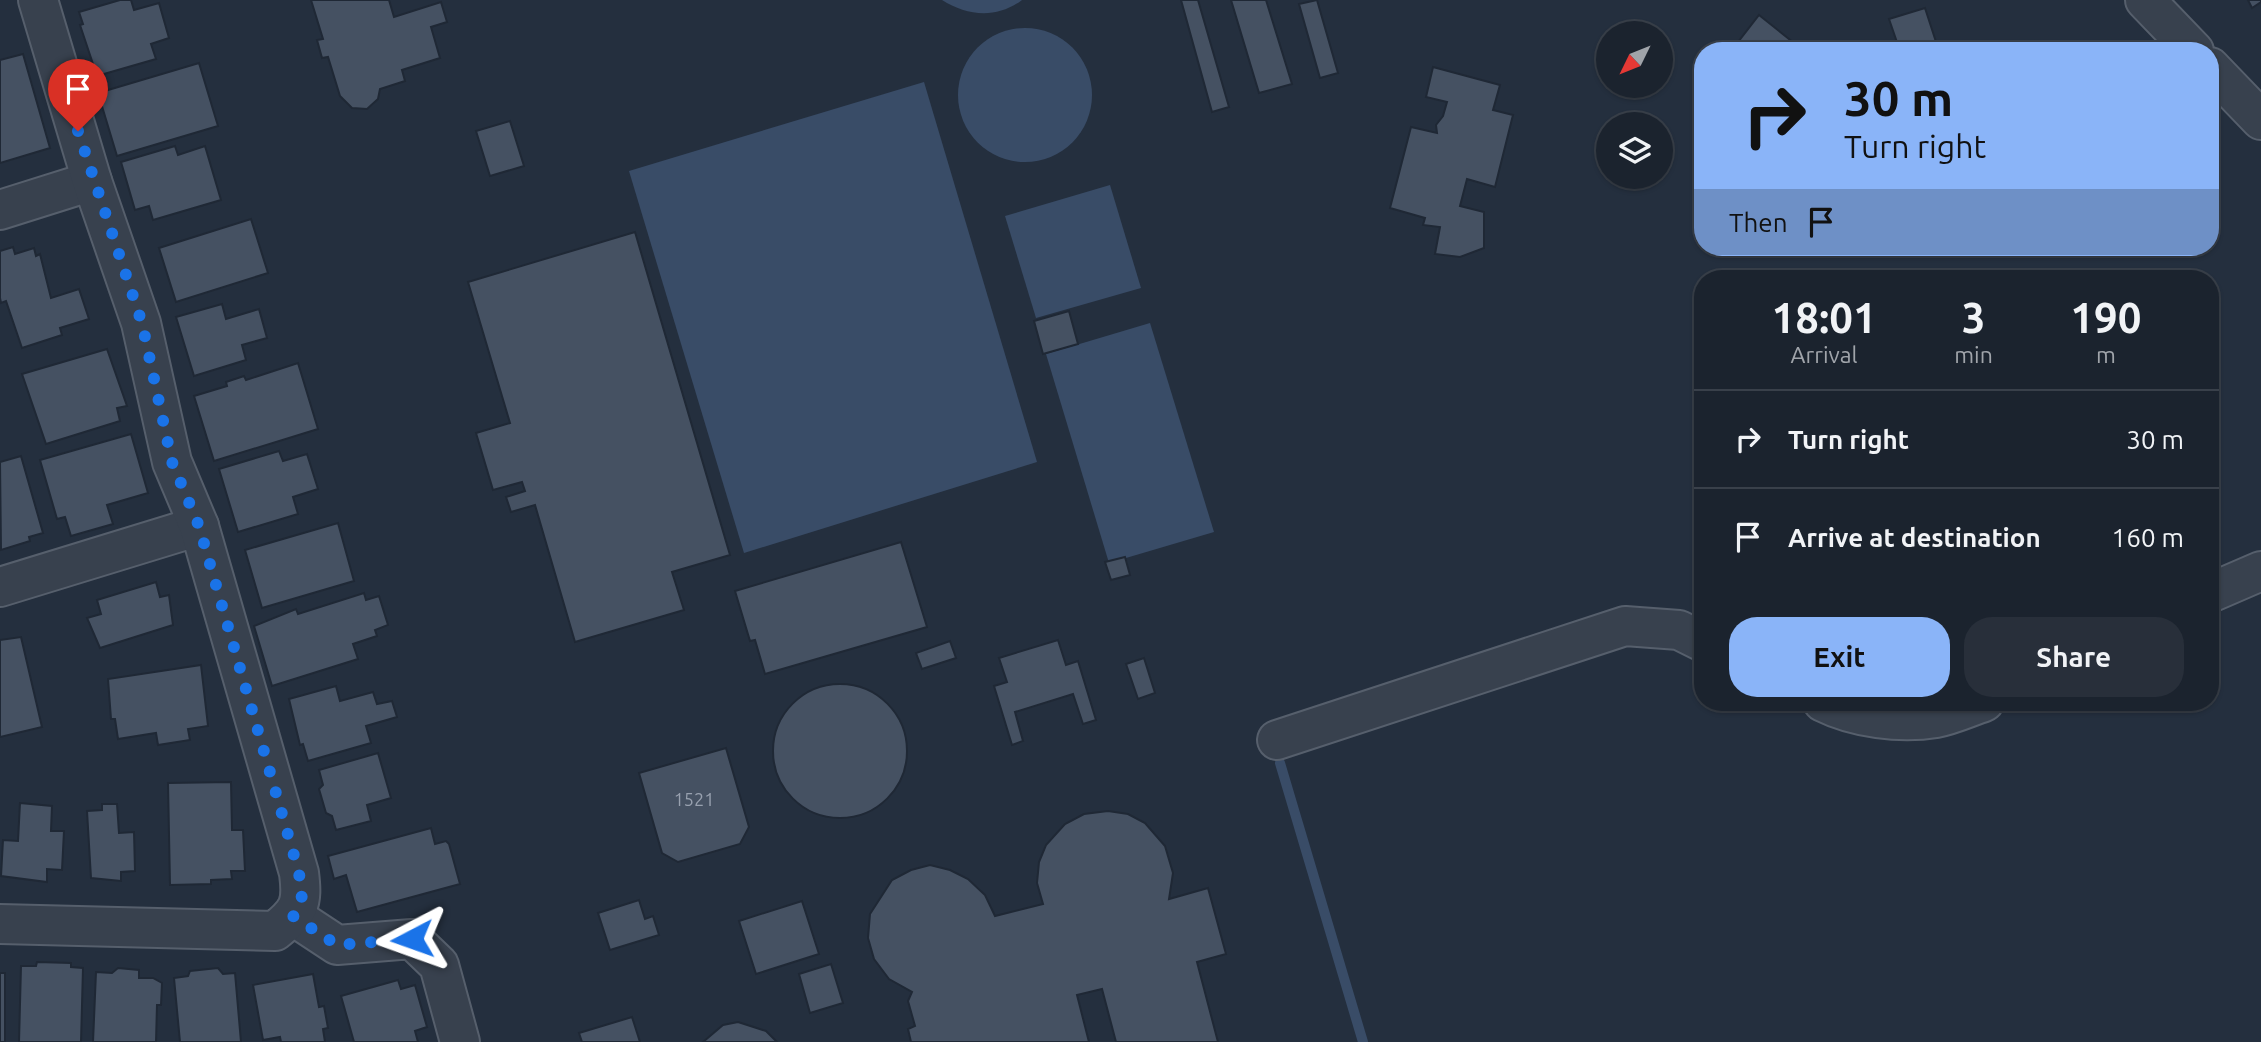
<!DOCTYPE html>
<html lang="en">
<head>
<meta charset="utf-8">
<style>
	body { margin:0; font-family:Ubuntu,sans-serif; background:#282f3a; color:#f1f3f6; height:100vh; display:flex; flex-direction:column; font-size:26px; white-space:nowrap }
	* { box-sizing:border-box; margin:0 }
	p { font-size:23px; color:#a0a4aa }
	.icon { flex:none; width:38px; height:38px; fill:none; stroke:currentColor; stroke-width:2; stroke-linecap:round; stroke-linejoin:round }
	.map { position:relative; flex:1; overflow:hidden }
	.details { position:absolute; left:1694px; top:270px; width:525px; height:441px; display:flex; flex-direction:column; background:#1b232e; border-radius:28px; box-shadow:0 2px 5px #0004,0 0 0 2px #39404a }
	.details>* { flex:none }
	.top-card { position:absolute; left:1694px; top:42px; width:525px; height:214px; border-radius:28px; box-shadow:0 2px 5px #0004,0 0 0 2px #39404a; background:#8ab4f8; color:#111; overflow:hidden }
	.needle { width:46px; rotate:227deg }
	.buttons { position:absolute; left:1596px; top:21px; display:grid; gap:14px }
	.buttons a { display:grid; place-items:center; width:77px; height:77px; border-radius:50%; background:#1b232e; box-shadow:0 2px 5px #0004,0 0 0 2px #39404a; font-size:35px }
	.pin { position:absolute; display:grid; place-items:center; width:60px; height:60px; color:#fff; margin:-72px -30px; border-radius:50% 50% 50% 0; rotate:-45deg; box-shadow:0 0 7px #0007 }
	.pin .icon { rotate:45deg }
	.me { position:absolute; width:77px; margin:-38px; rotate:266deg; stroke-linejoin:round; filter:drop-shadow(0 0 5px #0008) }
	.turn { display:flex; align-items:center; gap:24px; height:147px; padding:0 35px; font-size:32px }
	.turn .icon { width:91px; height:91px; stroke-width:2.5 }
	.turn b { display:block; font-size:49px; line-height:60px }
	.then { display:flex; align-items:center; height:66px; padding:0 35px; background:#0003; gap:14px; font-size:26px }
	.eta { display:flex; justify-content:space-evenly; align-items:center; height:119px; text-align:center }
	.eta b { font-size:42px; font-weight:600; line-height:49px }
	.cta { display:flex; gap:14px; margin-top:auto; padding:14px 35px }
	.cta a { flex:1; height:80px; border-radius:28px; background:#8ab4f8; color:#111; font-size:28px; font-weight:600; line-height:80px; text-align:center }
	.cta a+a { background:#282f3a; color:#f1f3f6 }
	ul { padding:0; list-style:none }
	li { display:flex; align-items:center; gap:21px; height:98px; padding:0 35px; border-top:2px solid #39404a }
	li div { flex:1 }
	li b { display:block; font-size:26px }
	li em { font-style:normal }
	.map>svg:first-child { display:block }
	.water { fill:#394c67 }
	.lines { fill:none; stroke-linecap:round; stroke-linejoin:round }
	.stream { stroke:#394c67; stroke-width:10 }
	.building { fill:#455162; stroke:#1f2835; stroke-width:2 }
	.minor-casing { stroke:#565f6c; stroke-width:42 }
	.minor { stroke:#38414e; stroke-width:38 }
	.route { stroke:#1a73e8; stroke-width:12; stroke-dasharray:0 21.6 }
	.labels { text-anchor:middle; stroke-width:6; stroke-linejoin:round; paint-order:stroke }
	.number-label { font-size:18px; fill:#98a1af }
</style>
</head>
<body>
<div class="map">
<svg width="2261" height="1042" viewBox="0 0 2261 1042">
	<rect width="100%" height="100%" fill="#242f3e"/>
	<g class="water">
		<path d="M 942,0 L 1022,0 C 997,19 967,16 942,0 Z"/>
		<circle cx="1025" cy="95" r="67"/>
		<polygon points="924,82 1037,462 744,553 629,171"/>
		<polygon points="1110,185 1141,288 1036,318 1005,216"/>
		<polygon points="1150,323 1214,532 1109,563 1046,354"/>
	</g>
	<g class="lines">
		<polyline class="stream" points="1280,763 1363,1042"/>
	</g>
	<g class="building">
		<polygon points="120,0 131,0 134,10 159,3 169,38 151,44 156,59 97,76 80,25 83,24 79,12"/>
		<polygon points="311,0 389,0 394,17 441,2 447,22 431,27 440,58 402,70 405,81 380,89 378,99 367,109 352,108 340,96 328,57 322,58 317,40 323,39"/>
		<polygon points="1181,0 1198,0 1229,107 1212,112"/>
		<polygon points="1231,0 1266,0 1292,84 1259,93"/>
		<polygon points="1317,0 1338,73 1320,78 1299,4"/>
		<polygon points="2248,0 2261,0 2261,2 2252,8"/>
		<polygon points="1925,8 1938,48 1900,51 1889,19"/>
		<polygon points="1759,15 1804,51 1740,51 1735,46"/>
		<polygon points="23,54 50,148 0,163 0,60"/>
		<polygon points="199,63 218,126 117,156 98,93"/>
		<polygon points="1433,67 1500,85 1493,110 1513,115 1495,187 1467,179 1460,206 1484,212 1484,248 1460,257 1435,254 1440,227 1423,225 1425,218 1390,208 1411,127 1437,133 1436,125 1443,116 1447,102 1426,97"/>
		<polygon points="510,121 524,166 490,176 476,131"/>
		<polygon points="175,146 178,155 205,146 221,200 153,220 149,206 135,210 121,162"/>
		<polygon points="251,219 268,273 176,302 159,248"/>
		<polygon points="635,232 730,555 672,572 684,610 575,642 535,505 511,512 506,497 525,491 522,482 493,490 476,433 510,423 468,282"/>
		<polygon points="13,247 15,254 34,248 36,256 40,254 51,298 79,289 89,319 60,328 62,335 22,348 6,301 1,303 0,298 0,251"/>
		<polygon points="222,304 226,319 259,309 267,338 242,345 246,360 194,376 176,317"/>
		<polygon points="1069,311 1078,344 1043,354 1034,321"/>
		<polygon points="107,349 127,406 117,408 120,421 46,444 22,374"/>
		<polygon points="298,363 318,429 214,461 194,396 227,386 226,382 244,376 246,380"/>
		<polygon points="131,434 148,493 107,505 113,524 71,536 65,517 57,519 40,460"/>
		<polygon points="279,451 283,461 307,454 318,489 293,497 298,514 238,532 219,469"/>
		<polygon points="21,456 43,533 29,537 30,541 1,550 0,462"/>
		<polygon points="338,523 354,581 262,608 245,550"/>
		<polygon points="901,542 927,627 765,674 755,640 750,641 735,591"/>
		<polygon points="1125,557 1130,575 1111,580 1105,562"/>
		<polygon points="156,582 160,597 169,595 173,625 100,648 87,618 101,614 97,600"/>
		<polygon points="364,593 366,600 379,596 388,625 375,630 377,636 353,644 358,659 272,686 254,626 296,609 298,614"/>
		<polygon points="21,637 42,727 0,737 0,640"/>
		<polygon points="1058,640 1066,665 1078,661 1096,720 1083,724 1073,694 1015,712 1023,741 1012,745 994,686 1007,682 999,658"/>
		<polygon points="950,641 956,658 922,669 916,653"/>
		<polygon points="1144,658 1155,693 1138,699 1126,664"/>
		<polygon points="201,665 208,726 188,729 190,740 158,745 156,733 118,739 115,719 111,719 108,679"/>
		<circle cx="840" cy="751" r="67"/>
		<polygon points="336,686 340,701 373,692 377,704 392,701 397,717 366,726 371,743 308,761 303,744 300,745 289,699"/>
		<polygon points="726,748 749,827 740,844 678,862 662,853 639,773"/>
		<polygon points="378,753 391,798 367,805 371,821 336,830 332,816 326,813 319,789 323,785 319,770"/>
		<polygon points="231,782 232,830 243,830 245,871 231,871 232,879 211,880 211,884 170,885 168,783"/>
		<polygon points="20,803 52,806 51,831 64,831 62,870 47,869 47,882 1,876 3,840 18,841"/>
		<polygon points="102,804 117,804 119,833 134,832 135,871 121,872 121,881 91,878 87,811 102,810"/>
		<polygon points="1108,811 1128,814 1145,823 1165,846 1173,873 1169,899 1208,888 1226,954 1197,962 1218,1042 1116,1042 1102,989 1077,995 1089,1042 911,1042 908,1029 915,1026 908,1001 912,992 889,979 874,959 868,938 870,914 892,880 911,870 930,865 950,870 968,879 985,895 995,916 1043,904 1037,883 1039,862 1046,845 1065,824 1084,814"/>
		<polygon points="431,828 435,844 446,841 449,844 460,884 357,912 346,875 334,879 328,856"/>
		<polygon points="639,900 645,919 653,916 659,935 610,950 598,913"/>
		<polygon points="802,901 819,954 756,974 739,921"/>
		<polygon points="37,962 71,963 71,967 83,968 81,1042 19,1042 21,966 36,966"/>
		<polygon points="831,964 843,1003 810,1013 799,974"/>
		<polygon points="118,968 139,970 139,978 153,978 162,983 161,1005 157,1005 156,1042 93,1042 96,972 112,973"/>
		<polygon points="218,968 223,974 235,973 241,1042 180,1042 174,978 188,976 190,971"/>
		<rect x="0" y="973" width="5" height="69"/>
		<polygon points="313,974 319,1007 324,1006 328,1028 323,1029 325,1042 281,1042 280,1037 263,1040 253,985"/>
		<polygon points="398,980 401,989 415,985 427,1027 415,1031 418,1042 354,1042 341,996"/>
		<polygon points="632,1017 640,1042 582,1042 579,1033"/>
		<polygon points="738,1022 766,1031 777,1042 703,1042 723,1025"/>
	</g>
	<g class="lines">
		<g class="minor-casing">
			<g id="minor">
				<polyline points="2145,0 2194,51"/>
				<polyline points="2210,67 2261,120"/>
				<polyline points="0,210 92,181"/>
				<polyline points="0,587 199,526"/>
				<polyline points="2210,593 2261,571"/>
				<path d="M 1823,702 C 1855,718 1900,724 1936,718 C 1952,715 1969,707 1984,702"/>
				<polyline points="1277,740 1625,626 1679,630 1703,642"/>
				<polyline points="293,916 337,945 412,939 439,965 460,1042"/>
				<path d="M 0,924 L 275,931 C 299,912 303,904 299,873 L 199,526 L 172,462 L 141,323 L 92,181 L 38,0"/>
			</g>
		</g>
		<use href="#minor" class="minor"/>
	</g>
	<g class="lines">
		<polyline class="route" points="78,131 142,323 172,462 199,526 299,873 302,896 293,916 337,945 412,939"/>
	</g>
	<g class="labels">
		<g class="number-label">
			<text x="694" y="806">1521</text>
		</g>
	</g>
</svg>
<div class="buttons">
<a><svg class="needle" viewBox="-14 -14 28 28"><path d="M0-13l5 13h-10z" fill="#e53935"/><path d="M0 13l5-13h-10z" fill="#a0a4aa"/></svg></a>
<a><svg class="icon" aria-label="layers" viewBox="0 0 24 24"><path d="M12 4l9 5-9 5-9-5zM3 14l9 5 9-5"/></svg></a>
</div>
<div class="pin" style="left:78px;top:131px;background:#d93025"><svg class="icon" aria-label="arrive" viewBox="0 0 24 24"><path d="M6 21V4h12l-3 4 3 4H6"/></svg></div>
<svg class="me" style="left:412px;top:939px" viewBox="-20 -20 40 40"><path d="M0-17L14 15 0 8-14 15z" fill="#1a73e8" stroke="#fff" stroke-width="4"/></svg>
<div class="top-card">
<div class="turn"><svg class="icon" aria-label="right" viewBox="0 0 24 24"><path d="M7 20v-9h11M14 6l5 5-5 5"/></svg><div><b>30 m</b>Turn right</div></div>
<div class="then">Then<svg class="icon" aria-label="arrive" viewBox="0 0 24 24"><path d="M6 21V4h12l-3 4 3 4H6"/></svg></div>
</div>
<section class="details">
<div class="eta">
<div><b>18:01</b><p>Arrival</p></div>
<div><b>3</b><p>min</p></div>
<div><b>190</b><p>m</p></div>
</div>
<ul>
<li><svg class="icon" aria-label="right" viewBox="0 0 24 24"><path d="M7 20v-9h11M14 6l5 5-5 5"/></svg><div><b>Turn right</b></div><em>30 m</em></li>
<li><svg class="icon" aria-label="arrive" viewBox="0 0 24 24"><path d="M6 21V4h12l-3 4 3 4H6"/></svg><div><b>Arrive at destination</b></div><em>160 m</em></li>
</ul>
<div class="cta"><a>Exit</a><a>Share</a></div>
</section>
</div>
</body>
</html>
